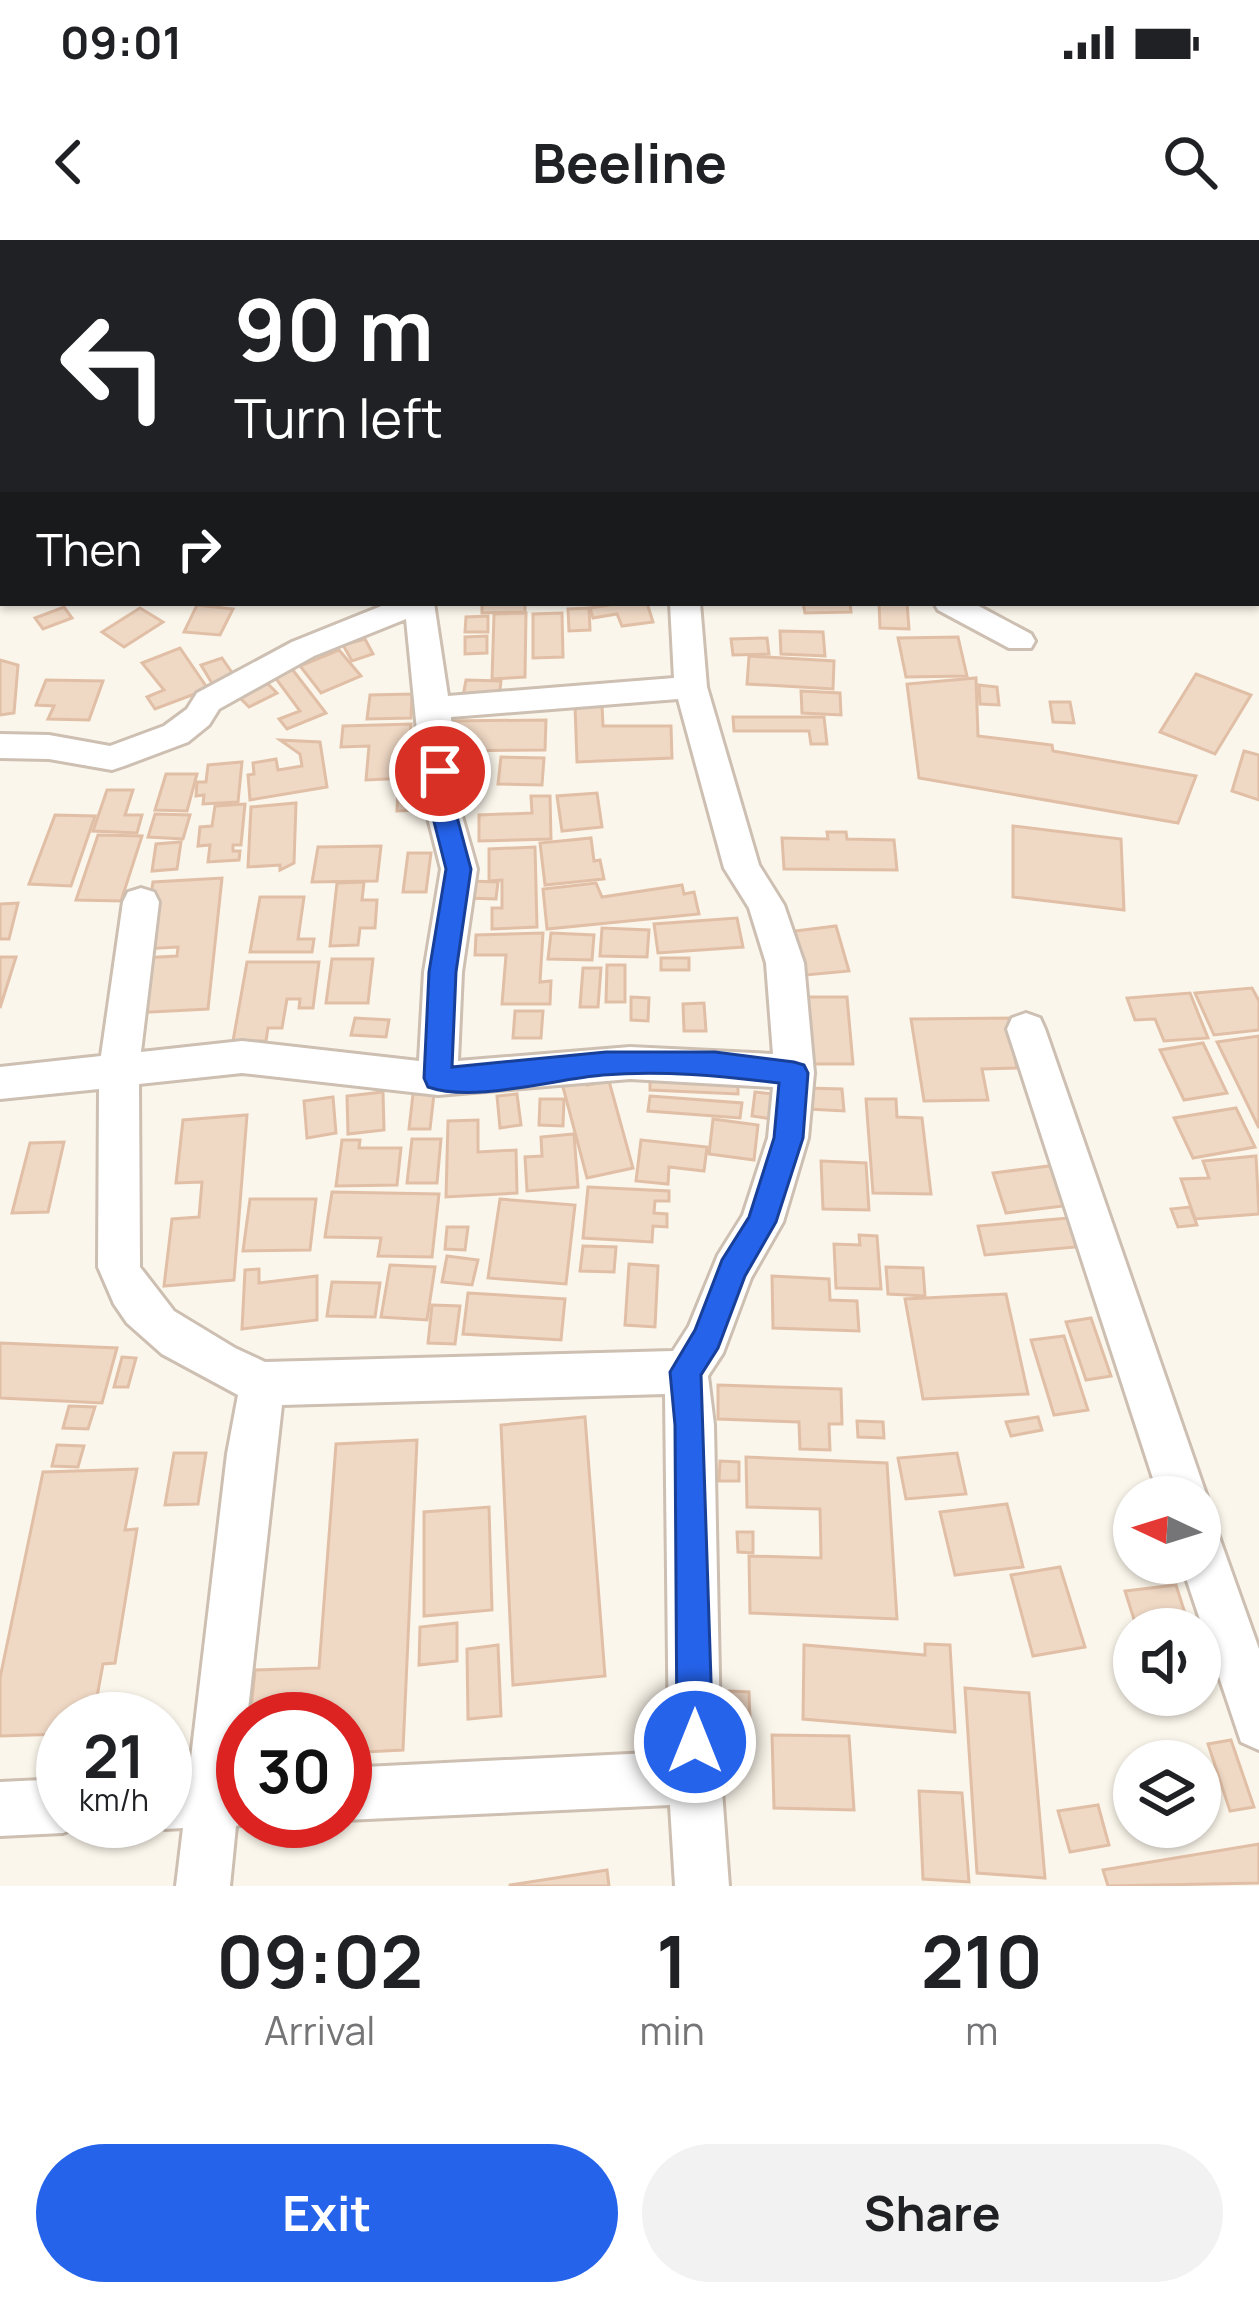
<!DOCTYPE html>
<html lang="en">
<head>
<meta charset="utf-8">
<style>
	body { margin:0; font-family:Manrope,sans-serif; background:#f2f2f2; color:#202124; height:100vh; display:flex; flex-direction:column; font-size:45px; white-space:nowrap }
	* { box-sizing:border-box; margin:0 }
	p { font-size:39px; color:#757577 }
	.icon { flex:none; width:66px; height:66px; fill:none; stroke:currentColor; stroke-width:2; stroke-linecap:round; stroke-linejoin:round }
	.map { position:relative; height:1646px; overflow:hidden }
	.details { display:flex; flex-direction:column; background:#fff; flex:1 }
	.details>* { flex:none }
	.banner { position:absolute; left:0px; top:0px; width:1260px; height:366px; box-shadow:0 3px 9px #0004; background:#202124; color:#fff; overflow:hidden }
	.needle { width:78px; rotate:274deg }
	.buttons { position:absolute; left:1113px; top:1236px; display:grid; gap:24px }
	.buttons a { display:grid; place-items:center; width:108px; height:108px; border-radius:50%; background:#fff; box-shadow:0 3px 9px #0004; font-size:60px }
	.speed { position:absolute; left:36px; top:1452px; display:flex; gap:24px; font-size:60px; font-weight:700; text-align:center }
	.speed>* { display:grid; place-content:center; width:156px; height:156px; border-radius:50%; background:#fff; box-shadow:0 3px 9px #0004; line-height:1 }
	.speed small { font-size:30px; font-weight:400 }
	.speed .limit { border:18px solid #d22; background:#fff; color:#111 }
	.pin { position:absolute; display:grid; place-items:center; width:102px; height:102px; color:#fff; margin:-51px; border:6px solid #fff; border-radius:50%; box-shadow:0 3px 12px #0007 }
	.me { position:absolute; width:132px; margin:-66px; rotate:0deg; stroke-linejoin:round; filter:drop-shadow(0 0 9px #0008) }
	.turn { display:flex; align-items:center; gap:42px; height:252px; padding:0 36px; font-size:54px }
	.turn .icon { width:156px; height:156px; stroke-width:2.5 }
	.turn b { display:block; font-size:84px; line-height:102px }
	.then { display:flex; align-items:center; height:114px; padding:0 36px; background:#0003; gap:24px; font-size:45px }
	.eta { display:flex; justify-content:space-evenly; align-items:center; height:204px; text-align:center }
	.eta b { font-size:72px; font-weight:700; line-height:84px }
	.button { display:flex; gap:24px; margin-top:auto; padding:24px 36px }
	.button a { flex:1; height:138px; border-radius:72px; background:#2563eb; color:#fff; font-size:48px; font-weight:700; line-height:138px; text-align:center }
	.button a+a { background:#f2f2f2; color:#202124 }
	.status { display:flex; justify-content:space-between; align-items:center; height:84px; padding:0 60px; background:#fff; direction:ltr }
	.status svg { height:33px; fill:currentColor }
	header { display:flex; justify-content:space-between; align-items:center; height:156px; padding:0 36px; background:#fff; font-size:54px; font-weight:700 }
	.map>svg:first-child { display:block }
	.building { fill:#efd8c4; stroke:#e1bfa6; stroke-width:3 }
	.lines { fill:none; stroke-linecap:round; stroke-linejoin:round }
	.lane-casing { stroke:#cdbfb1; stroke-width:6 }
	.street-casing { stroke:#cdbfb1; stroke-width:6 }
	.highway-casing { stroke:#d9d2ce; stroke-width:6 }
	.lane { fill:#fff; fill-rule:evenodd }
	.street { fill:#fff; fill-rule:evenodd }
	.highway { fill:#f1bea7; fill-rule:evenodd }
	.route { fill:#2563eb; stroke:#184099; stroke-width:3 }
</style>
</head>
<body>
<div class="status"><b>09:01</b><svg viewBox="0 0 49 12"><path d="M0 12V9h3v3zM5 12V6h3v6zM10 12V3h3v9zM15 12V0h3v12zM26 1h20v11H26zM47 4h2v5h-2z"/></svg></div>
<header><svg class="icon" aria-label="back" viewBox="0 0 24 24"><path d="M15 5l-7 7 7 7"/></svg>Beeline<svg class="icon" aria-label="search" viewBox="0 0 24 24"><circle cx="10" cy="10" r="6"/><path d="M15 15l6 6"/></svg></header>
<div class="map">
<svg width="1259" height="1646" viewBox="0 0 1259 1646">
	<rect width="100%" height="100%" fill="#fbf6eb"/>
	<g class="building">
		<polygon points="482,363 525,363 525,372 482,373"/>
		<polygon points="621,363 647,363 653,382 622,386 617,374 593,378 590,368"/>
		<polygon points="803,363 850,363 851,372 805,373"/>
		<polygon points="879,363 907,363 909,389 880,388"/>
		<polygon points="197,365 233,369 220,395 184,392"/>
		<polygon points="64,367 72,378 43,389 35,378"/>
		<polygon points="140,368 163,382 124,407 102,392"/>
		<polygon points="589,368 590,390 569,391 568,369"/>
		<polygon points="526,373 525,437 492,439 494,374"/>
		<polygon points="562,373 563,417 533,418 533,374"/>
		<polygon points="488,376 488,392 465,392 466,377"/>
		<polygon points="780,391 823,392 825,416 781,414"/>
		<polygon points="487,396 487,413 465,414 465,397"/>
		<polygon points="958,397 967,436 906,437 898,398"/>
		<polygon points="767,398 769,414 733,415 731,399"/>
		<polygon points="365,399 373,414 352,421 343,405"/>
		<polygon points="180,408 208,449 155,469 147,457 164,450 142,423"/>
		<polygon points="339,410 361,436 321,453 300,426"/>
		<polygon points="749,416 834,421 833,449 747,444"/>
		<polygon points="222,418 235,437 213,445 201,425"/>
		<polygon points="0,420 18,425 14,473 0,475"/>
		<polygon points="292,429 326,473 287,489 279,479 300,471 274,436"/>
		<polygon points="1196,434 1251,455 1215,514 1160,492"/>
		<polygon points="976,438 978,496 1052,505 1053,511 1196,536 1178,583 919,538 907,444"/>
		<polygon points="46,440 103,441 89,480 48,479 54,466 36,465"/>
		<polygon points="466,440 501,441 499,457 463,456"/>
		<polygon points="266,442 277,453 249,467 238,456"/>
		<polygon points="979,445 997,447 999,465 980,464"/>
		<polygon points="801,451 840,453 841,475 802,473"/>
		<polygon points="412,454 411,478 367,479 370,455"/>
		<polygon points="1050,462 1070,462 1074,483 1053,482"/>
		<polygon points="602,465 603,486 671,486 672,518 577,522 575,466"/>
		<polygon points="733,477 824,477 827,504 811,504 809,491 734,491"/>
		<polygon points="546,480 545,510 443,511 445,481"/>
		<polygon points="411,484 409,538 366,540 369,506 341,507 343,486"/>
		<polygon points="280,500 320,502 327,547 250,560 248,535 254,534 253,523 276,519 278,530 302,526 300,514"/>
		<polygon points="1244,511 1259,515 1259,560 1232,551"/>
		<polygon points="501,517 544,518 542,545 498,544"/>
		<polygon points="242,522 238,562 203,564 204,555 196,556 197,542 206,542 208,525"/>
		<polygon points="166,534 197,534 187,571 155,570"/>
		<polygon points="398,545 422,545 421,570 397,571"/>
		<polygon points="107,550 133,550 125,575 142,575 137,593 93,591"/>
		<polygon points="597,553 602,587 562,591 557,556"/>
		<polygon points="531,556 550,556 551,599 479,601 479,575 532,573"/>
		<polygon points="296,563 294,623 280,630 280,625 248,627 251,567"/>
		<polygon points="245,564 241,605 233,605 233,611 240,611 239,620 208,622 210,605 198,606 200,587 212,586 215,566"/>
		<polygon points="155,574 190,575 183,599 148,597"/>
		<polygon points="55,575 95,576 71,646 29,644"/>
		<polygon points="1013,586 1121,599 1124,670 1013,657"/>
		<polygon points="827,592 846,592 847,599 894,600 897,630 784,629 782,598 828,599"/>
		<polygon points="98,595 142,596 121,661 76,660"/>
		<polygon points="591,598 594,621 600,620 604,639 545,645 540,603"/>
		<polygon points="181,602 177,629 152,631 156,604"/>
		<polygon points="381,606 377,641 312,642 318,607"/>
		<polygon points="535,607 537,687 492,689 492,668 502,668 502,640 489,641 489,609"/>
		<polygon points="408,613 431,613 426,652 403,652"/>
		<polygon points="222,638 208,769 133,773 141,718 177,716 178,707 143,709 153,642"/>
		<polygon points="469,641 498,642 496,659 466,658"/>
		<polygon points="364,642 362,660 377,660 375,688 360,688 358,705 330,706 337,643"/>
		<polygon points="596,643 602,657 682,645 684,654 694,652 699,674 547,689 543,649"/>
		<polygon points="260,657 304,657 298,699 314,699 312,712 250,712"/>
		<polygon points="18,663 9,699 0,699 0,664"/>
		<polygon points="737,678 743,707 658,713 654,684"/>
		<polygon points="836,686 849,731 806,735 795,691"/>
		<polygon points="602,688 649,690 647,717 600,716"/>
		<polygon points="543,693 540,742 551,741 550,764 502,764 506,715 475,715 476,695"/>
		<polygon points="551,693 594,695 592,720 548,719"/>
		<polygon points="0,717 16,717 0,768"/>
		<rect x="661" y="718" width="28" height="12"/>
		<polygon points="332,719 373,719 368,763 326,763"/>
		<polygon points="247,722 319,722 313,768 299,768 300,759 287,759 282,788 268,788 266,801 233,801"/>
		<polygon points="607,725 625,725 625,762 606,762"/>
		<polygon points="583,728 601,728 598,767 580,767"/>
		<polygon points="1252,748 1259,761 1259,790 1214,795 1195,753"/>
		<polygon points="1190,753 1208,798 1164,801 1155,779 1135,780 1127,758"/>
		<polygon points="631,757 649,758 648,781 631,780"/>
		<polygon points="804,757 847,757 853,824 809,824"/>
		<polygon points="704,763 706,791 684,791 683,764"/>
		<polygon points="515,771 543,771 541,798 513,798"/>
		<polygon points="355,778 389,780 386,797 351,795"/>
		<polygon points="1013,778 1011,800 1017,828 982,829 988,860 924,861 911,779"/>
		<polygon points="1259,796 1259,888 1217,802"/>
		<polygon points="1203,803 1227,853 1184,860 1160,810"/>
		<polygon points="582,828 587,845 609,841 633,928 587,938 559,832"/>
		<polygon points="650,837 738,841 738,854 650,850"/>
		<polygon points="807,848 842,849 844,871 808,869"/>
		<polygon points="383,852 384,890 348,894 347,856"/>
		<polygon points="755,852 781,855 778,880 752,876"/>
		<polygon points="413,854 434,854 430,889 409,889"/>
		<polygon points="517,854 521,885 500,888 497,856"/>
		<polygon points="650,856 742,863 740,878 648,871"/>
		<polygon points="333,857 336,893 307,898 304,861"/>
		<polygon points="540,859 564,859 563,886 539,885"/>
		<polygon points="866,859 896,859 897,877 922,878 931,954 873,953"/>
		<polygon points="1236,868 1255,907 1193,918 1174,878"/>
		<polygon points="247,875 234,1040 164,1046 172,979 199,977 202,942 176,943 183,880"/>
		<polygon points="713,879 758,885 754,920 709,914"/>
		<polygon points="478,880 478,912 516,910 517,953 446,957 448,881"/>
		<polygon points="574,894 578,947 527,951 525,917 542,916 541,897"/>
		<polygon points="412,899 441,899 437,943 407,943"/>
		<polygon points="342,900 360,900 359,908 401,908 397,945 336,946"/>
		<polygon points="641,900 707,907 704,931 669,927 668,944 636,941"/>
		<polygon points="64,902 48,972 12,973 30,903"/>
		<polygon points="1256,916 1259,974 1195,979 1181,939 1209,938 1203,921"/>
		<polygon points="821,921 866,923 869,970 823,969"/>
		<polygon points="1057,925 1071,965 1006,973 993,933"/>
		<polygon points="588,947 669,951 669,961 655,961 654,973 667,974 667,987 653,986 652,1002 583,998"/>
		<polygon points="332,952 439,954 432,1017 378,1016 381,998 325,997"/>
		<polygon points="250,959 316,959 310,1010 243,1011"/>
		<polygon points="500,959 575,965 566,1044 488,1038"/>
		<polygon points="1190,967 1197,985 1178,987 1171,969"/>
		<polygon points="1068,978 1076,1007 985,1015 978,986"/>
		<polygon points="447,987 468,987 465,1010 445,1009"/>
		<polygon points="859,995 877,996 881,1049 836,1048 834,1004 860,1005"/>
		<polygon points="583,1006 616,1007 614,1032 580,1031"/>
		<polygon points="447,1016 478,1020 472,1045 442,1042"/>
		<polygon points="629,1024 658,1026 655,1087 625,1085"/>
		<polygon points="390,1025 435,1027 427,1080 381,1077"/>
		<polygon points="886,1027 923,1028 925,1056 888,1054"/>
		<polygon points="259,1029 259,1043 317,1036 317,1080 242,1089 245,1030"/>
		<polygon points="772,1036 829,1039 830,1060 857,1061 859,1091 773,1088"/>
		<polygon points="332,1042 380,1043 375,1077 327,1076"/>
		<polygon points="468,1053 565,1059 561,1100 463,1094"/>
		<polygon points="1006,1054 1028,1154 923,1159 905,1059"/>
		<polygon points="432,1065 460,1066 455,1104 428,1103"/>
		<polygon points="1091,1078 1111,1136 1086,1140 1066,1082"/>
		<polygon points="1064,1096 1088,1170 1054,1175 1031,1100"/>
		<polygon points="0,1103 117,1108 102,1163 0,1158"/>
		<polygon points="122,1117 136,1118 128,1147 114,1147"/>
		<polygon points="718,1145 841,1149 842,1184 829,1184 830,1210 800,1209 799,1182 718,1179"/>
		<polygon points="69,1166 95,1167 88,1189 63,1188"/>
		<polygon points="585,1177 605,1436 513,1445 501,1185"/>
		<polygon points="1038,1177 1042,1190 1011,1196 1006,1182"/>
		<polygon points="857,1181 883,1182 884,1198 858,1197"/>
		<polygon points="417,1200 403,1510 345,1513 345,1479 250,1479 255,1430 319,1428 336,1204"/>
		<polygon points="57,1205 84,1206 78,1227 52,1226"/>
		<polygon points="174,1213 206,1213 198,1264 165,1265"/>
		<polygon points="957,1213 966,1254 906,1259 898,1218"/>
		<polygon points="746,1217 887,1223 897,1379 750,1373 749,1316 821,1318 820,1269 747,1267"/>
		<polygon points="720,1221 739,1222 739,1241 719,1241"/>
		<polygon points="137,1229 125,1290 137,1289 115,1423 103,1424 93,1479 63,1479 63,1494 0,1496 0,1438 43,1232"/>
		<polygon points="1007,1264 1023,1327 955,1335 940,1272"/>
		<polygon points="489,1267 492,1370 424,1376 424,1272"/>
		<polygon points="1134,1273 1134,1311 1130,1311 1118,1275"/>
		<polygon points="737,1292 753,1292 753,1313 738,1312"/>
		<polygon points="1060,1327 1085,1407 1033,1416 1011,1335"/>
		<polygon points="1176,1345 1190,1389 1137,1389 1125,1351"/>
		<polygon points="457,1383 457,1421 419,1425 420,1387"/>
		<polygon points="925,1404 950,1405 955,1492 803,1479 804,1405 925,1415"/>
		<polygon points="498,1405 501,1476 468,1479 467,1409"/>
		<polygon points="965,1448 1029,1453 1045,1638 977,1633"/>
		<polygon points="729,1451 749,1452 750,1480 729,1479"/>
		<polygon points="746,1487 747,1510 729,1511 727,1488"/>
		<polygon points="772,1495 849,1496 854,1570 774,1568"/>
		<polygon points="1231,1500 1254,1567 1230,1571 1208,1504"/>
		<polygon points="919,1551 962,1553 969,1642 923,1639"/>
		<polygon points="1098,1565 1109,1605 1070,1612 1058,1571"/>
		<polygon points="1259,1604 1259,1643 1108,1646 1103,1630"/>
		<polygon points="607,1630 609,1646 510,1646 510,1645"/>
	</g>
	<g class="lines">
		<g class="lane-casing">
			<g id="lane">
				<rect x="0" y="21" width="3" height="6"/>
				<rect x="0" y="165" width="3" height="8"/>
			</g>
		</g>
		<g class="street-casing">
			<g id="street">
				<polygon points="761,0 786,0 759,3"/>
				<path d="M 389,363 L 434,363 L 448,456 L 674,438 L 670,363 L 700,363 L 707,447 L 759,625 L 784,665 L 804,723 L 814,833 L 808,898 L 783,982 L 751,1038 L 723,1113 L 708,1136 L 714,1185 L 721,1537 L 729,1646 L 675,1646 L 670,1565 L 345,1580 L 345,1528 L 669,1512 L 665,1154 L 282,1165 L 247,1479 L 243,1479 L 243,1581 L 254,1581 L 236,1586 L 230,1646 L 176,1646 L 183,1588 L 165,1589 L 147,1581 L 165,1581 L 165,1535 L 189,1535 L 227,1214 L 238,1155 L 162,1114 L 127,1083 L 114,1064 L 98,1027 L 99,849 L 0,859 L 0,827 L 101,816 L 123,662 L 128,652 L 141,648 L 154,652 L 159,662 L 141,812 L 242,801 L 419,821 L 424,732 L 441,629 L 424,562 L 406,379 L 314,416 L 219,469 L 209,485 L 188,502 L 124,526 L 112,530 L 49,519 L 0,518 L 0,494 L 49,495 L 110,506 L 164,486 L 187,469 L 197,453 L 292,402 ZM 678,459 L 724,628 L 749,668 L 766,723 L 773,814 L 630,807 L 458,821 L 462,732 L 477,629 L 458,562 L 451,477 ZM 242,833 L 438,855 L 630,839 L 773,847 L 768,898 L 743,975 L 718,1015 L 689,1086 L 673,1111 L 265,1122 L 235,1108 L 174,1071 L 140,1027 L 139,844 Z"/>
				<polygon points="934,363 973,363 1031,394 1035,401 1031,408 1009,408 938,370"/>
				<polygon points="1026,773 1040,778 1045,789 1207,1257 1200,1273 1200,1257 1159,1257 1007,789 1012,778"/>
				<polygon points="1200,1284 1217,1291 1259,1409 1259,1510 1241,1502 1181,1323 1200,1323"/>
				<polygon points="63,1539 63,1581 83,1581 82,1585 63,1593 0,1596 0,1542"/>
			</g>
		</g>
		<g class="highway-casing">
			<g id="highway">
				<polygon points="943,0 993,0 995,3 945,3"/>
				<polygon points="1027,0 1076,0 1078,3 1029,3"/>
				<polygon points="1257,63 1259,64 1259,90 1257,89"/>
			</g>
		</g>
		<use href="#lane" class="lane"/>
		<use href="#street" class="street"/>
		<use href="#highway" class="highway"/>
	</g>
	<path class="route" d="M 440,523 L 452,531 L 453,562 L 471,629 L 456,732 L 452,827 L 606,812 L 715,812 L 794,822 L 804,825 L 808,833 L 803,898 L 776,982 L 745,1036 L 718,1108 L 701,1135 L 713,1502 L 708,1515 L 695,1520 L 682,1515 L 677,1502 L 675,1185 L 670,1132 L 695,1090 L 722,1020 L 749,977 L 774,898 L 779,843 C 722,836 662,830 603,835 C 554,839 474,863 428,847 L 424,838 L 429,732 L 446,629 L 429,562 L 428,531 Z"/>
</svg>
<div class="buttons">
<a><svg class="needle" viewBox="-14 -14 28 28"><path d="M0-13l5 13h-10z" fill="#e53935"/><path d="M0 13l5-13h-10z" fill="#757577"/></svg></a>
<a><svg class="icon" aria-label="sound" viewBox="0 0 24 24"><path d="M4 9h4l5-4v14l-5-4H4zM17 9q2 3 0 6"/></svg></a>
<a><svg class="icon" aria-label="layers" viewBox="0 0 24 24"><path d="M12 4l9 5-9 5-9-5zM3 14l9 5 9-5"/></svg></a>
</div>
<div class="speed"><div>21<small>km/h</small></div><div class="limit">30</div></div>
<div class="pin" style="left:440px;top:531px;background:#d93025"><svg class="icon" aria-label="arrive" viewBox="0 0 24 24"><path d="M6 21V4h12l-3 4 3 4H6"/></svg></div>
<svg class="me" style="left:695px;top:1502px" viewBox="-20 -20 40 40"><circle r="17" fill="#2563eb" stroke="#fff" stroke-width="3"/><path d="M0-11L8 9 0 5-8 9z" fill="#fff"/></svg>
<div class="banner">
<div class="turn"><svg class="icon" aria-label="left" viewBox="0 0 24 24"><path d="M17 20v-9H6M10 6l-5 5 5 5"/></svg><div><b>90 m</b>Turn left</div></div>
<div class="then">Then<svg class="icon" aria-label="right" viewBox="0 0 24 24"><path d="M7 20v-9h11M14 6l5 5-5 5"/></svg></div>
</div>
</div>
<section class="details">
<div class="eta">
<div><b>09:02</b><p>Arrival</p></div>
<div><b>1</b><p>min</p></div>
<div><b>210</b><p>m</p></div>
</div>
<div class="button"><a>Exit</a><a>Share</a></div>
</section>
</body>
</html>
